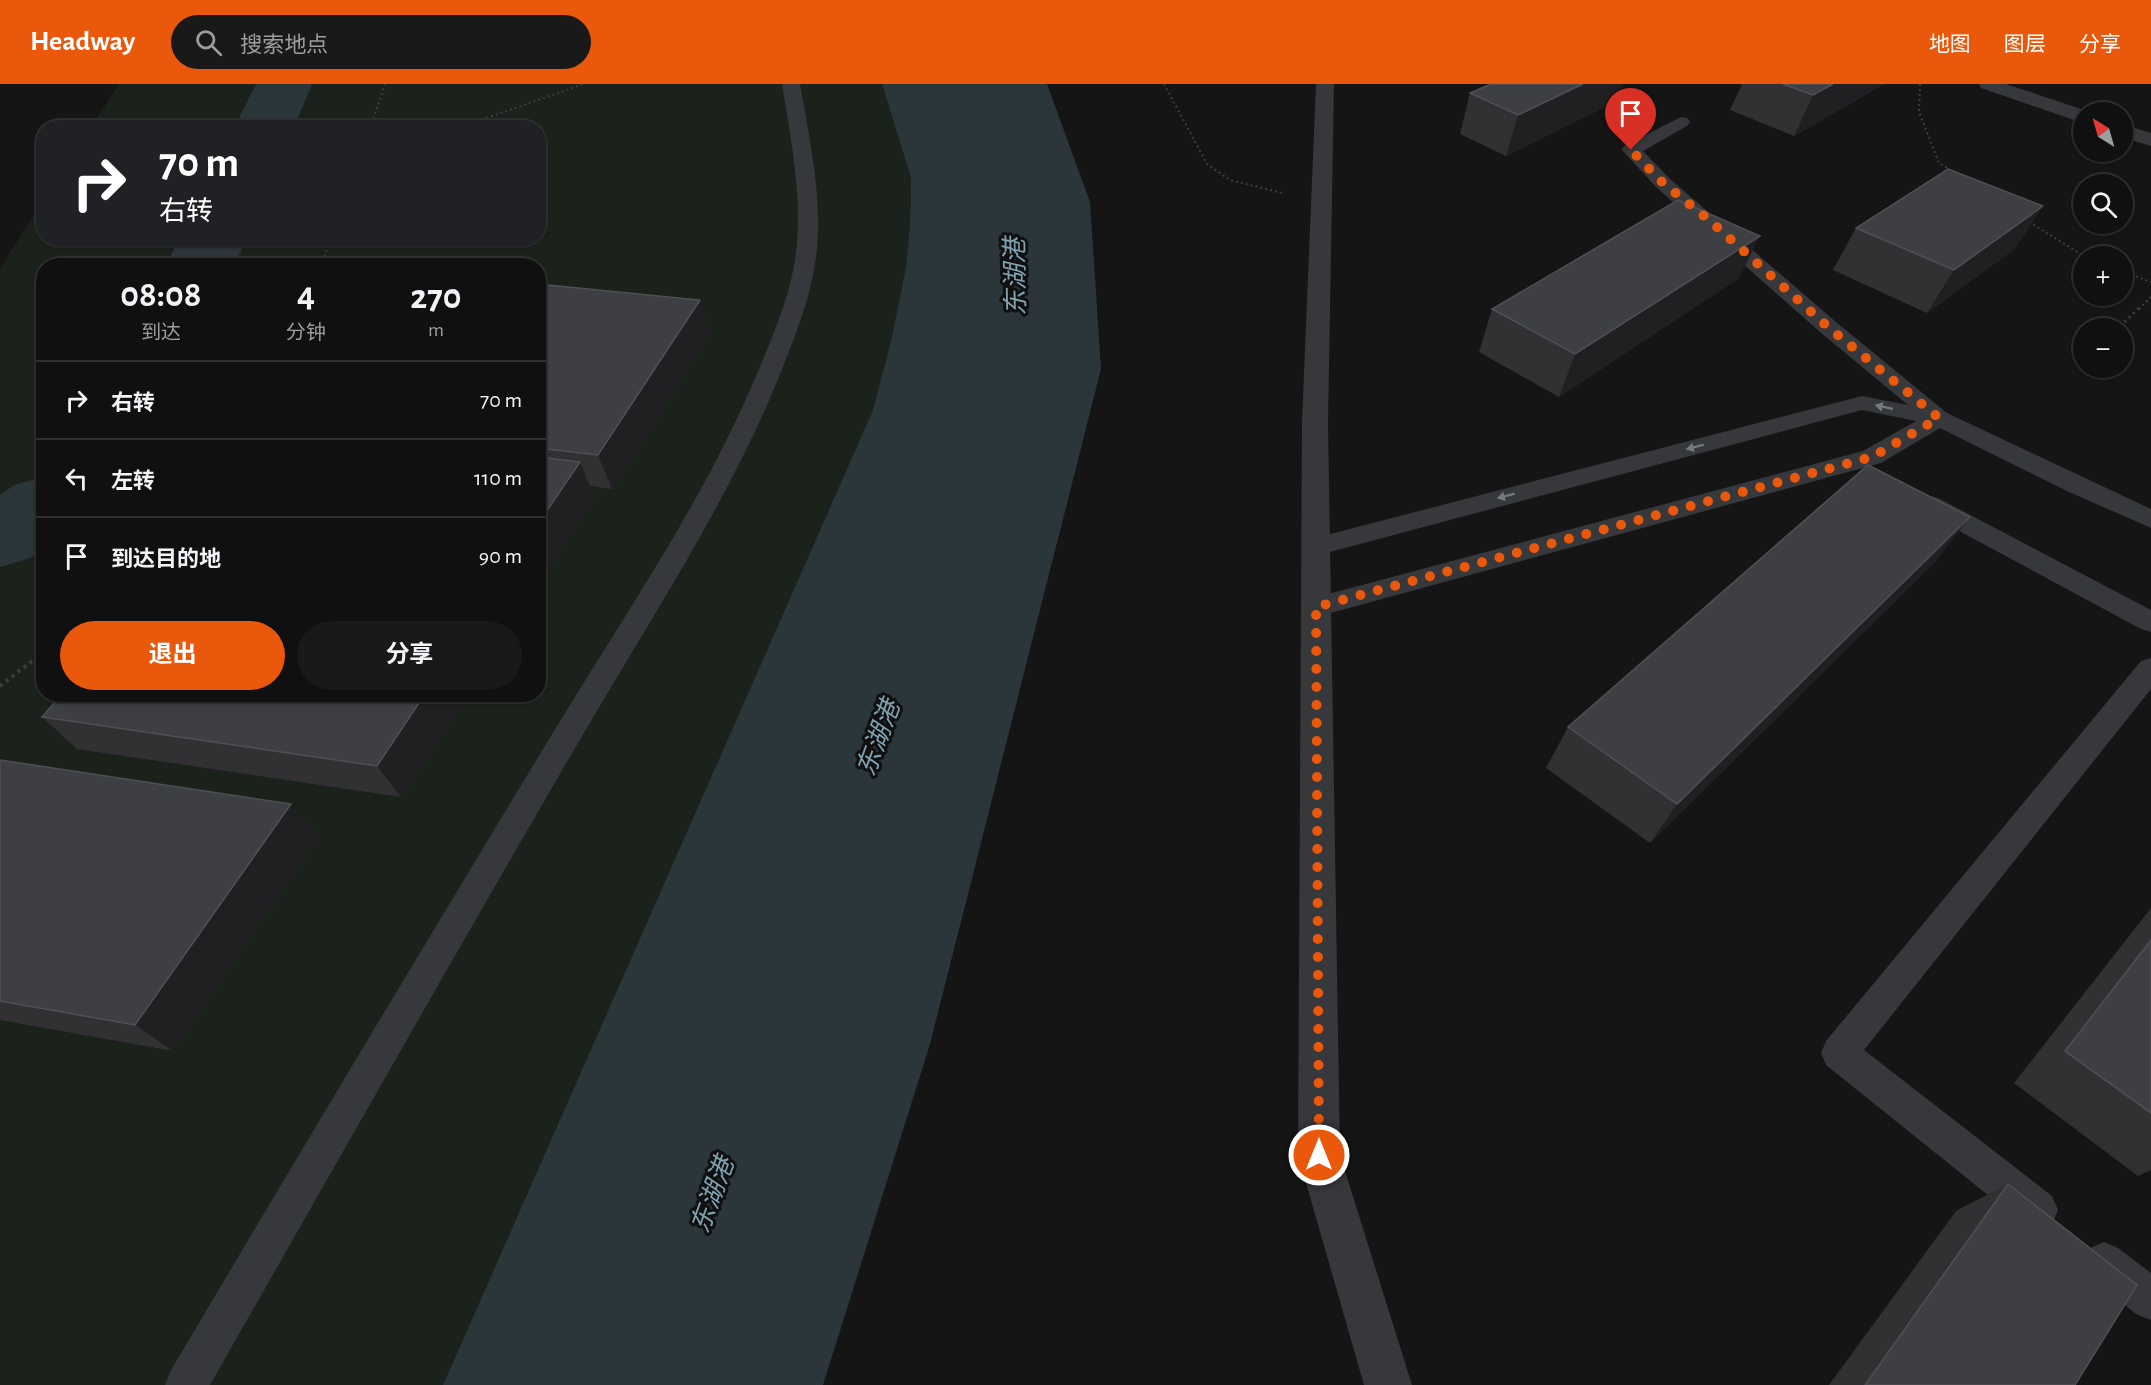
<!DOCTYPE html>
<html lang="zh">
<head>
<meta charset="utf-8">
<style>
	body { margin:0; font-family:"Alegreya Sans","Noto Sans SC",sans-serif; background:#191919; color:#f1f3f6; height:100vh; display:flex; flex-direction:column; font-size:22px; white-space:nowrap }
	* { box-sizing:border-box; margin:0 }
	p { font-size:20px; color:#9c9d9f }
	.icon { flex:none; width:33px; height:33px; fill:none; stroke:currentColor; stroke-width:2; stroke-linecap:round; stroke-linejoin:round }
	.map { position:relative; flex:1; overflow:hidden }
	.panel { position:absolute; left:36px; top:174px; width:510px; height:444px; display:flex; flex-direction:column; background:#101010; border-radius:24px; box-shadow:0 2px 4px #0004,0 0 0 2px #303030 }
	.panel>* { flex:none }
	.top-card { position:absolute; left:36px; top:36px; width:510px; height:126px; border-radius:24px; box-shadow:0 2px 4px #0004,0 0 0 2px #303030; background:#202124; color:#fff; overflow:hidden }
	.needle { width:39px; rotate:323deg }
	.buttons { position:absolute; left:2073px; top:18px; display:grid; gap:12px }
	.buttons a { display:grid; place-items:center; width:60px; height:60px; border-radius:50%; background:#101010; box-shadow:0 2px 4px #0004,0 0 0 2px #303030; font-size:30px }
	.pin { position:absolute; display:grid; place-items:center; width:51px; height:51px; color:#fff; margin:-62px -26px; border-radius:50% 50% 50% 0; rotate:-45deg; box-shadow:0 0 6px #0007 }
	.pin .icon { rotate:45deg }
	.me { position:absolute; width:66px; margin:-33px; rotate:0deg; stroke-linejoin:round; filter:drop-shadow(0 0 4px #0008) }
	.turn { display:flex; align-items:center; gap:21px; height:126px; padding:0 24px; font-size:27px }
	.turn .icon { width:78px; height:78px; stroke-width:2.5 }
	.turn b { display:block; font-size:42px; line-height:51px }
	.eta { display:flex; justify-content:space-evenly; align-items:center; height:102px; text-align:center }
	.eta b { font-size:36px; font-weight:700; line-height:42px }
	.button { display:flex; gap:12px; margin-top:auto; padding:12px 24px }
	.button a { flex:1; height:69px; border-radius:36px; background:#ea580c; color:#fff; font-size:24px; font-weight:700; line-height:69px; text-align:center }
	.button a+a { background:#191919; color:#f1f3f6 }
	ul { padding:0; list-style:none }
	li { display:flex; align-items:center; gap:18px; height:78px; padding:0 24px; border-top:2px solid #303030 }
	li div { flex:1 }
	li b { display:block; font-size:22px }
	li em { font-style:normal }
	header { display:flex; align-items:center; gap:36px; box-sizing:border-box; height:84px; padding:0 30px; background:#ea580c; color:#fff }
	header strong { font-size:28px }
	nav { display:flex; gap:33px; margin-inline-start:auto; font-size:21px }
	.search { width:420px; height:54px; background:#191919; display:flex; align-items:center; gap:15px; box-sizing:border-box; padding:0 21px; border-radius:33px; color:#9c9d9f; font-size:22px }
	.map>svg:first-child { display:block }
	.green { fill:#1b211b; fill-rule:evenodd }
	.water { fill:#2b363a }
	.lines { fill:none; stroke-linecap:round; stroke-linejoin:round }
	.river { fill:#2b363a; fill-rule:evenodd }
	.path-far2 { stroke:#3c3f42; stroke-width:2; stroke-dasharray:2 3; stroke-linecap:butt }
	.path-far1 { stroke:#3c3f42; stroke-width:3; stroke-dasharray:2 4; stroke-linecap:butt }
	.path { stroke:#3c3f42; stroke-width:4; stroke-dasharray:3 4.5; stroke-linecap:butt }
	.lane { fill:#36383b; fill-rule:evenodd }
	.street { fill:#36383b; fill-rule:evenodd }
	.wall { fill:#313134 }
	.shaded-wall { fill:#202022 }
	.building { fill:#3e3f42; stroke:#4e5054; stroke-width:1.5 }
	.oneway { fill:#74797f }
	.route { stroke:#ea580c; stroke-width:10; stroke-dasharray:0 18 }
	.labels { text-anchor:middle; stroke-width:6; stroke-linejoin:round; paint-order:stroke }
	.water-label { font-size:26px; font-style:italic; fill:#7fa1b0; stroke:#101011 }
</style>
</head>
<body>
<header>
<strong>Headway</strong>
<div class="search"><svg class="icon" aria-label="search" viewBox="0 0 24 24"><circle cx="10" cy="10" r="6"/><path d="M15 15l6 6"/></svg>搜索地点</div>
<nav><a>地图</a><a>图层</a><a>分享</a></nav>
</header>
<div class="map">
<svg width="2151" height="1301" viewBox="0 0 2151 1301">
	<rect width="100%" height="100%" fill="#151516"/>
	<path class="green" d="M 119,0 L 882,0 L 911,94 L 910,139 L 906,183 L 891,257 L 873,326 L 443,1301 L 0,1301 L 0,184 L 43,117 L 44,154 L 538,154 L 538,44 L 91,43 ZM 44,182 L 538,182 L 538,610 L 44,610 Z"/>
	<polygon class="water" points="882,0 1047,0 1090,118 1101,285 930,960 823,1301 443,1301 873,326 891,257 906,183 910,139 911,94"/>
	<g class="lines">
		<g class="river">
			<polygon points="256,0 312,0 294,44 234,44"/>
			<polygon points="179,154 246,154 235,182 166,182"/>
			<polygon points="44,393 44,464 30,474 0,483 0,411 14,401"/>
		</g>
		<g class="path-far2">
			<polyline points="1164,0 1207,80 1230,96 1282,109"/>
			<polyline points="1920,0 1919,28 1939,79 1950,86"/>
			<polyline points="370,44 385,0"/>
			<polyline points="458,44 584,0"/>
			<polyline points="2029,138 2084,172"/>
			<polyline points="321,182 331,154"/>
			<polyline points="2122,187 2151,198"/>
			<polyline points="2139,225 2151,213"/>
		</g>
		<polyline class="path-far1" points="2120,242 2140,223"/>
		<polyline class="path" points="0,602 44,568"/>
		<g class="lane">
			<path d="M 782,0 L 800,0 C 811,64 827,131 812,196 C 805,229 791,262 779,293 C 726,422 648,539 578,659 C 454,872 332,1087 210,1301 L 165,1301 L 171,1286 C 298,1072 425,859 554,647 C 625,530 703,418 756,292 C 769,261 783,229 791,196 C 807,131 792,64 782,0 Z"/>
			<polygon points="1681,33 1687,34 1690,38 1687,42 1643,67 1670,95 1836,238 1947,329 2151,425 2151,444 2069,408 1940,344 1881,379 1316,533 1306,530 1302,523 1306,516 1863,367 1916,337 1862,326 1315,472 1306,469 1302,463 1306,457 1315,454 1862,312 1908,321 1820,248 1656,103 1622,66 1624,62"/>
			<polygon points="1931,412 1940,415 2151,526 2151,548 2141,545 1922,427 1918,421 1922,415"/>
			<polygon points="2151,574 2151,605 1864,966 2052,1112 2058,1126 2052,1140 2038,1146 2024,1140 1826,981 1821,969 1826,957 2141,577"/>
			<polygon points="2104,1158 2118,1164 2151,1189 2151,1236 2136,1230 2090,1192 2084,1178 2090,1164"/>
		</g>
		<g class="street">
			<polygon points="1316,0 1334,0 1328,338 1340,1071 1412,1301 1364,1301 1298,1071 1302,338"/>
			<polygon points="1979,0 2006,0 2090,28 2084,28 2084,39 2077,37 1981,4"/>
			<polygon points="2122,40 2151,49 2151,62 2122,53"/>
		</g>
	</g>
	<g class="wall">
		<polygon points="1491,0 1623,0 1617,17 1506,72 1460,50 1470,9"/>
		<polygon points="1742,0 1884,0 1794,52 1730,26"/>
		<polygon points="1856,144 2016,164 1927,229 1833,186"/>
		<polygon points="1739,194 1559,313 1479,268 1492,225"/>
		<polygon points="538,200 700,216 709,250 612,405 590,402 594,412 538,499"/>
		<polygon points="1937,476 1650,759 1546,684 1568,643"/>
		<polygon points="467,610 401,713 77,665 42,633"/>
		<polygon points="0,676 319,752 173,967 0,936"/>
		<polygon points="2151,824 2151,1086 2138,1092 2014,999"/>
		<polygon points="2008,1100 2075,1301 1829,1301 1956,1127"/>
	</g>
	<g class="shaded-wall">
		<polygon points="1583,0 1623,0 1617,17 1506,72 1518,31"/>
		<polygon points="1833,0 1884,0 1794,52 1813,11"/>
		<polygon points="2043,122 2016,164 1927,229 1954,186"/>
		<polygon points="1760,152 1739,194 1559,313 1575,270"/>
		<polygon points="700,216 709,250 612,405 598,371"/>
		<polygon points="580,378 594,412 538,499 538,440"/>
		<polygon points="1970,433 1937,476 1650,759 1677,720"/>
		<polygon points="425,610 467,610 401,713 377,682"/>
		<polygon points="291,720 319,752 173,967 135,941"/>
	</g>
	<g class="building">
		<polygon points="1491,0 1583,0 1518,31 1470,9"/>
		<polygon points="1783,0 1833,0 1813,11"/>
		<polygon points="1948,85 2043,122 1954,186 1856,144"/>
		<polygon points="1678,116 1760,152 1575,270 1492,225"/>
		<polygon points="538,200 700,216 598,371 538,364"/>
		<polygon points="538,373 580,378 538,440"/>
		<polygon points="1868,381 1970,433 1677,720 1568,643"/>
		<polygon points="62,610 425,610 377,682 42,633"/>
		<polygon points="0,676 291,720 135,941 0,917"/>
		<polygon points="2151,856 2151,1029 2065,967"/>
		<polygon points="2008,1100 2137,1201 2075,1301 1865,1301"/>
	</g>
	<defs><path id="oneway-solid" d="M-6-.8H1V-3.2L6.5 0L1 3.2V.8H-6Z" transform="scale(1.5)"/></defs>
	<g class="oneway">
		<use href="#oneway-solid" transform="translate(1884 323) rotate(-168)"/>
		<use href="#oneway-solid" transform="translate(1695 363) rotate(165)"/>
		<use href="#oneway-solid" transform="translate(1506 412) rotate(165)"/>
	</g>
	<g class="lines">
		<polyline class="route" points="1319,1071 1316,523 1872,373 1939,334 1828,243 1708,135 1663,99 1631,66"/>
	</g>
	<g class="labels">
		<g class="water-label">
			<text transform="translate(1015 193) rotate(-91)" y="9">东湖港</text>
			<text transform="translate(878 654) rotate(-70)" y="9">东湖港</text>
			<text transform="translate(712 1111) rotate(-70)" y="9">东湖港</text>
		</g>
	</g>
</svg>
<div class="buttons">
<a><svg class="needle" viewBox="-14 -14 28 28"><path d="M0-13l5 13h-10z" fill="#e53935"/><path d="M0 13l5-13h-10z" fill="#9c9d9f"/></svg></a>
<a><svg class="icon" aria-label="search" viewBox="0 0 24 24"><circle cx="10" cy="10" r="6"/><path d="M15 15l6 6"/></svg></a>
<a>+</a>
<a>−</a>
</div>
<div class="pin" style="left:1631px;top:66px;background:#d93025"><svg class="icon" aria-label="arrive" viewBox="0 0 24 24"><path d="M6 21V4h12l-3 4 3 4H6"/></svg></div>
<svg class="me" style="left:1319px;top:1071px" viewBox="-20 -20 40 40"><circle r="17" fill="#ea580c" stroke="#fff" stroke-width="3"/><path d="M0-11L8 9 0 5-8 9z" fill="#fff"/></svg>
<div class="top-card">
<div class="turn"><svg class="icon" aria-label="right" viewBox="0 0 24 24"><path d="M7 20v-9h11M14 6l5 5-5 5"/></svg><div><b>70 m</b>右转</div></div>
</div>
<section class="panel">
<div class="eta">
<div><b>08:08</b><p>到达</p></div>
<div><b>4</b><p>分钟</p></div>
<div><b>270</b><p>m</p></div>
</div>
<ul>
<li><svg class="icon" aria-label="right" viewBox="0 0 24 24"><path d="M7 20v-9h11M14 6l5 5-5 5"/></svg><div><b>右转</b></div><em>70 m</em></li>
<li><svg class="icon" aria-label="left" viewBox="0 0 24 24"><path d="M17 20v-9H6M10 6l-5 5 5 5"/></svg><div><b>左转</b></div><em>110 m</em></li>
<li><svg class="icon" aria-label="arrive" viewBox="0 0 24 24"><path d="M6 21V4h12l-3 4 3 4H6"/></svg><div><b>到达目的地</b></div><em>90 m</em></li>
</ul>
<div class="button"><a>退出</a><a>分享</a></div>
</section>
</div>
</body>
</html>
